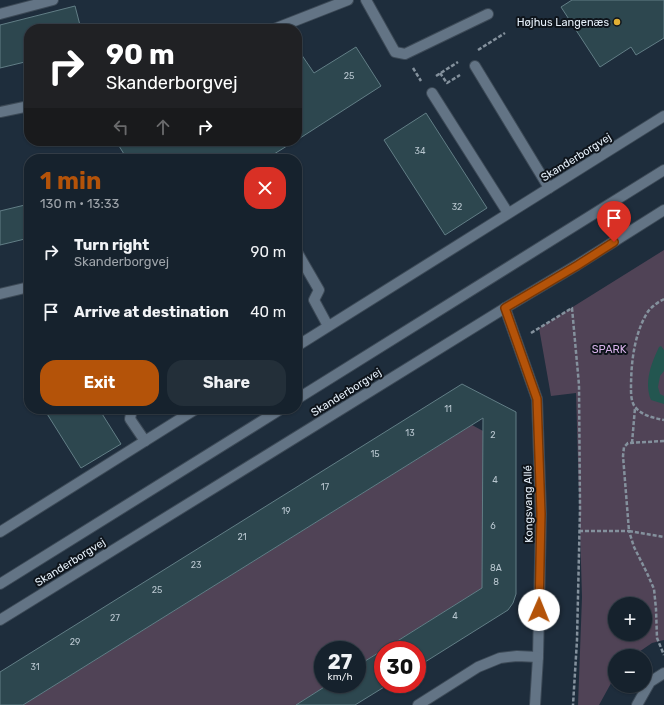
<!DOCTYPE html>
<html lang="en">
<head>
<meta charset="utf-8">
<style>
	body { margin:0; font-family:Rubik,sans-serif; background:#232f39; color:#f1f3f6; height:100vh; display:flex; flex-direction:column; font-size:15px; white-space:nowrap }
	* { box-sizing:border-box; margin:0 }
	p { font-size:13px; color:#9ea4aa }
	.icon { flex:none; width:22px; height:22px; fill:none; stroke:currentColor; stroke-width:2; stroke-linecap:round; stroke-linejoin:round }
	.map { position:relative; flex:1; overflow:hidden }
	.drawer { position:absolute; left:24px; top:154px; width:278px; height:260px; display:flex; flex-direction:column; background:#16222d; border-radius:16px; box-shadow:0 1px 3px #0004,0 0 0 1px #353f49 }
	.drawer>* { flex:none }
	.top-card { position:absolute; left:24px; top:24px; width:278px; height:122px; border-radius:16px; box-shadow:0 1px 3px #0004,0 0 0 1px #353f49; background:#202124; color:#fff; overflow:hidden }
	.fabs { position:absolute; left:608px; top:597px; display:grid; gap:8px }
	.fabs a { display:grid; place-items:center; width:44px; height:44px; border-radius:50%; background:#16222d; box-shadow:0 1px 3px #0004,0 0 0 1px #353f49; font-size:20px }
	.speed { position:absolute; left:314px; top:641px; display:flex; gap:8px; font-size:20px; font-weight:700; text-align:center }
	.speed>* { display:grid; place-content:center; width:52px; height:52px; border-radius:50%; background:#16222d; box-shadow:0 1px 3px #0004,0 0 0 1px #353f49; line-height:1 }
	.speed small { font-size:10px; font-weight:400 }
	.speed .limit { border:6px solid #d22; background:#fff; color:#111 }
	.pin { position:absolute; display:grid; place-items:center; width:34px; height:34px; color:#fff; margin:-41px -17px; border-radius:50% 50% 50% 0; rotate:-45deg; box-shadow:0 0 4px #0007 }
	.pin .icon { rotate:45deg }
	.me { position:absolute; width:44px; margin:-22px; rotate:1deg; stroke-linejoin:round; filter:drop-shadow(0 0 3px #0008) }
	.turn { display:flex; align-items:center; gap:14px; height:84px; padding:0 16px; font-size:18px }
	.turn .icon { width:52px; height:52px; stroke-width:2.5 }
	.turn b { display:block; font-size:28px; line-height:34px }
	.lanes { display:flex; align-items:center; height:38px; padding:0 16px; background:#0003; justify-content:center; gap:20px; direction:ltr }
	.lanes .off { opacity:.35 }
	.round { display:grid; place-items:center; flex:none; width:42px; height:42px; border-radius:16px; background:#232f39 }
	.overview { display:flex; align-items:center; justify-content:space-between; height:68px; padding:0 16px }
	h1 { font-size:24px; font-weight:700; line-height:30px; color:#b45309 }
	.cta { display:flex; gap:8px; margin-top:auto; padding:8px 16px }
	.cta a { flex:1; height:46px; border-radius:16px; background:#b45309; color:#fff; font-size:16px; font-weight:700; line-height:46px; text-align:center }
	.cta a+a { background:#232f39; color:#f1f3f6 }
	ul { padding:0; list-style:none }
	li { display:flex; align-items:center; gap:12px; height:60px; padding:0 16px }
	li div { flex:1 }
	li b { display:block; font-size:15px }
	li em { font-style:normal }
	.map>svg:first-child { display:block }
	.green { fill:#504356; fill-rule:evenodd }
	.water { fill:#235650 }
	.building { fill:#2d474f; stroke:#627e86 }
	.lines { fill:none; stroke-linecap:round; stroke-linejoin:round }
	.service-casing { stroke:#3d4a57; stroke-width:12 }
	.minor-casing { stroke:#3d4a57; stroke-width:12 }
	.tertiary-casing { stroke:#3d4a57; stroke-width:12 }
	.path { stroke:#84919d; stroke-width:2.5; stroke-dasharray:4 2; stroke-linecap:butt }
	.service { stroke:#637485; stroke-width:10 }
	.minor { stroke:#637485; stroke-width:10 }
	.tertiary { stroke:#637485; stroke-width:10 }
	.route-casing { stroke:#753606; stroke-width:10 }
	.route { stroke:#b45309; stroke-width:7 }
	.poi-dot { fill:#e1af34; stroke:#0e141b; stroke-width:1.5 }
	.labels { text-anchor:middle; stroke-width:4; stroke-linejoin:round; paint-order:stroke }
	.number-label { font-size:9px; fill:#b8c6cf }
	.poi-label { font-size:11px; fill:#e6f0fa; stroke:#0e141b; text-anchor:end }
	.street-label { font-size:11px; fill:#e6f0fa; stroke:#0e141b }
	.park-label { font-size:11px; fill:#d9b3ea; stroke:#0e141b }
</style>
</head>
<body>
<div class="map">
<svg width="664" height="705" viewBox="0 0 664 705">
	<rect width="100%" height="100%" fill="#1e2d3c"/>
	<g class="green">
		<path d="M 664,250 L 664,640 L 652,643 L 633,656 L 615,656 L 615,676 L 599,705 L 578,705 L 582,597 L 576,393 L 551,396 L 539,328 ZM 615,604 L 645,604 L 645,634 L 615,634 Z"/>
		<polygon points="472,425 483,431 482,588 357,666 357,650 323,650 323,684 329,684 296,705 23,705"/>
	</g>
	<path class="water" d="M 661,346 L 664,350 L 664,371 L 660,376 L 658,387 L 660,394 L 664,396 L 664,404 L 651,400 C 644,382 651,364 659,347 Z"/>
	<g class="building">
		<polygon points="572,0 664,0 664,38 636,55 631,47 600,67 561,7"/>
		<polygon points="75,6 81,29 29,29 29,61 0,68 0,25"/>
		<polygon points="356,47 381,86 297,140 297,48 314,73"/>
		<polygon points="426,113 487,208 445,235 384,140"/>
		<polygon points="116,141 295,141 266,159 127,159"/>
		<polygon points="29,204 29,238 0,245 0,211"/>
		<polygon points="462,384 516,412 516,594 513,603 508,610 417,667 417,650 383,650 482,588 483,418 23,705 0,705 0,672"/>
		<polygon points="44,409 99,409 121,444 81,468"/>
		<polygon points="383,650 383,684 389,684 355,705 296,705 329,684 357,684 357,666"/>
	</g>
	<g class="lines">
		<g class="service-casing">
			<g id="service">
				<polyline points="366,0 395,52 405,54 488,14"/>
				<polyline points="0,14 53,0"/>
				<polyline points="475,66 549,188"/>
				<polyline points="432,93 508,213"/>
				<polyline points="297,252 319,290 314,300 328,326"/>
				<polyline points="0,294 29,287"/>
				<polyline points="297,346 664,116"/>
				<polyline points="132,409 130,419 145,441"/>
				<polyline points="0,532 196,409"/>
				<polyline points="637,705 650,682 664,673"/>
			</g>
		</g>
		<g class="minor-casing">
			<g id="minor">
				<polyline points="274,29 348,0"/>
				<polyline points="0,112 29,106"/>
				<polyline points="505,308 537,399 541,514 538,657 535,705"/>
				<polyline points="418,705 478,667 500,658 517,656 538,657"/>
			</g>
		</g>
		<g class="tertiary-casing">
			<g id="tertiary">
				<polyline points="297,399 664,170"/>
				<polyline points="0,584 281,409"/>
				<polyline points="0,620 505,308 577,265 664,210"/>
			</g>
		</g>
		<g class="path">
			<polyline points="478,50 505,33"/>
			<polyline points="413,68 421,81"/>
			<polyline points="440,73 447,83 460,75"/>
			<polyline points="436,76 458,62"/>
			<path d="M 664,299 C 658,302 651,307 647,313 C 634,335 631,363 631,388 C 631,394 631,403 636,408 C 643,416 654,418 664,420"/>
			<polyline points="531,333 572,308 579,385 580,509 577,640 573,705"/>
			<polyline points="664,441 628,443 624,447 623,456 629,531 664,537"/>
			<polyline points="632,443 635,408"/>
			<polyline points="579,531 629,531 634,547 647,573 654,589 656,609 657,638 664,655"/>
		</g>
		<use href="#service" class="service"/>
		<use href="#minor" class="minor"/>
		<use href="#tertiary" class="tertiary"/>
	</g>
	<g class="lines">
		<g class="route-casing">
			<polyline id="route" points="539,610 541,514 537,399 505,308 578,265 614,242"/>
		</g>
		<use href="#route" class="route"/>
	</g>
	<circle class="poi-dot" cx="617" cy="22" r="4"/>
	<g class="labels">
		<g class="number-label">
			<text x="349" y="79">25</text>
			<text x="420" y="154">34</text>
			<text x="457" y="210">32</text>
			<text x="448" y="412">11</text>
			<text x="410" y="436">13</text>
			<text x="493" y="438">2</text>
			<text x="375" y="457">15</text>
			<text x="495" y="483">4</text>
			<text x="325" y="490">17</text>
			<text x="286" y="514">19</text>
			<text x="493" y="529">6</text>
			<text x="242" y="540">21</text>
			<text x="196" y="568">23</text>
			<text x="496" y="571">8A</text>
			<text x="496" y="585">8</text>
			<text x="157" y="593">25</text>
			<text x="455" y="619">4</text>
			<text x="115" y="621">27</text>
			<text x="75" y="645">29</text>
			<text x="35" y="670">31</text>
		</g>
		<g class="poi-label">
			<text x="609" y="26">Højhus Langenæs</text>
		</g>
		<g class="street-label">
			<text transform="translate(576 157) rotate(-32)" y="4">Skanderborgvej</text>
			<text transform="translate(346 392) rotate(-32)" y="4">Skanderborgvej</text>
			<text transform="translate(528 504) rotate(-91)" y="4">Kongsvang Allé</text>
			<text transform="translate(70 562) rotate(-32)" y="4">Skanderborgvej</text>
		</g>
		<g class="park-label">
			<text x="609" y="353">SPARK</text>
		</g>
	</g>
</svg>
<div class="fabs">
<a>+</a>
<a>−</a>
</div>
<div class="speed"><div>27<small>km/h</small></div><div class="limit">30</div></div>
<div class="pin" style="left:614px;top:242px;background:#d93025"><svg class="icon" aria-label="arrive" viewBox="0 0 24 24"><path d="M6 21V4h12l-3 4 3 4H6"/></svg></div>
<svg class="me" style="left:539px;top:610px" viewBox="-20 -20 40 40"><circle r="19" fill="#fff"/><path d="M0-13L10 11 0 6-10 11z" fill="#b45309"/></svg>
<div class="top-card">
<div class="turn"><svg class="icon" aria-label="right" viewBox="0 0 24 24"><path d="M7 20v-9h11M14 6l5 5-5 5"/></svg><div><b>90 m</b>Skanderborgvej</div></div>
<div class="lanes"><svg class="icon off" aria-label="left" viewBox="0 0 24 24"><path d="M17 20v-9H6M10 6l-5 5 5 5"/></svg><svg class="icon off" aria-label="ahead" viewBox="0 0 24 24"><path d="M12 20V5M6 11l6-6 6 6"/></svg><svg class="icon" aria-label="right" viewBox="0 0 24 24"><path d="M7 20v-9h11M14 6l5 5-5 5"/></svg></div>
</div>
<section class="drawer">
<div class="overview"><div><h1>1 min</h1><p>130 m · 13:33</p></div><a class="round" style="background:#d93025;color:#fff"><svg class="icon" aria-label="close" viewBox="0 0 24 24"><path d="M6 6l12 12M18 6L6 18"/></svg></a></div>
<ul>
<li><svg class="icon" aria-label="right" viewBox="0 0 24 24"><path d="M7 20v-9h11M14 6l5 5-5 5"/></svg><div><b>Turn right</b><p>Skanderborgvej</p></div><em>90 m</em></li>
<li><svg class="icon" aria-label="arrive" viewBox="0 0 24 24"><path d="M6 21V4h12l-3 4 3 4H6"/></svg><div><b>Arrive at destination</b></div><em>40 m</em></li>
</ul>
<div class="cta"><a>Exit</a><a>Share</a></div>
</section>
</div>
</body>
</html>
